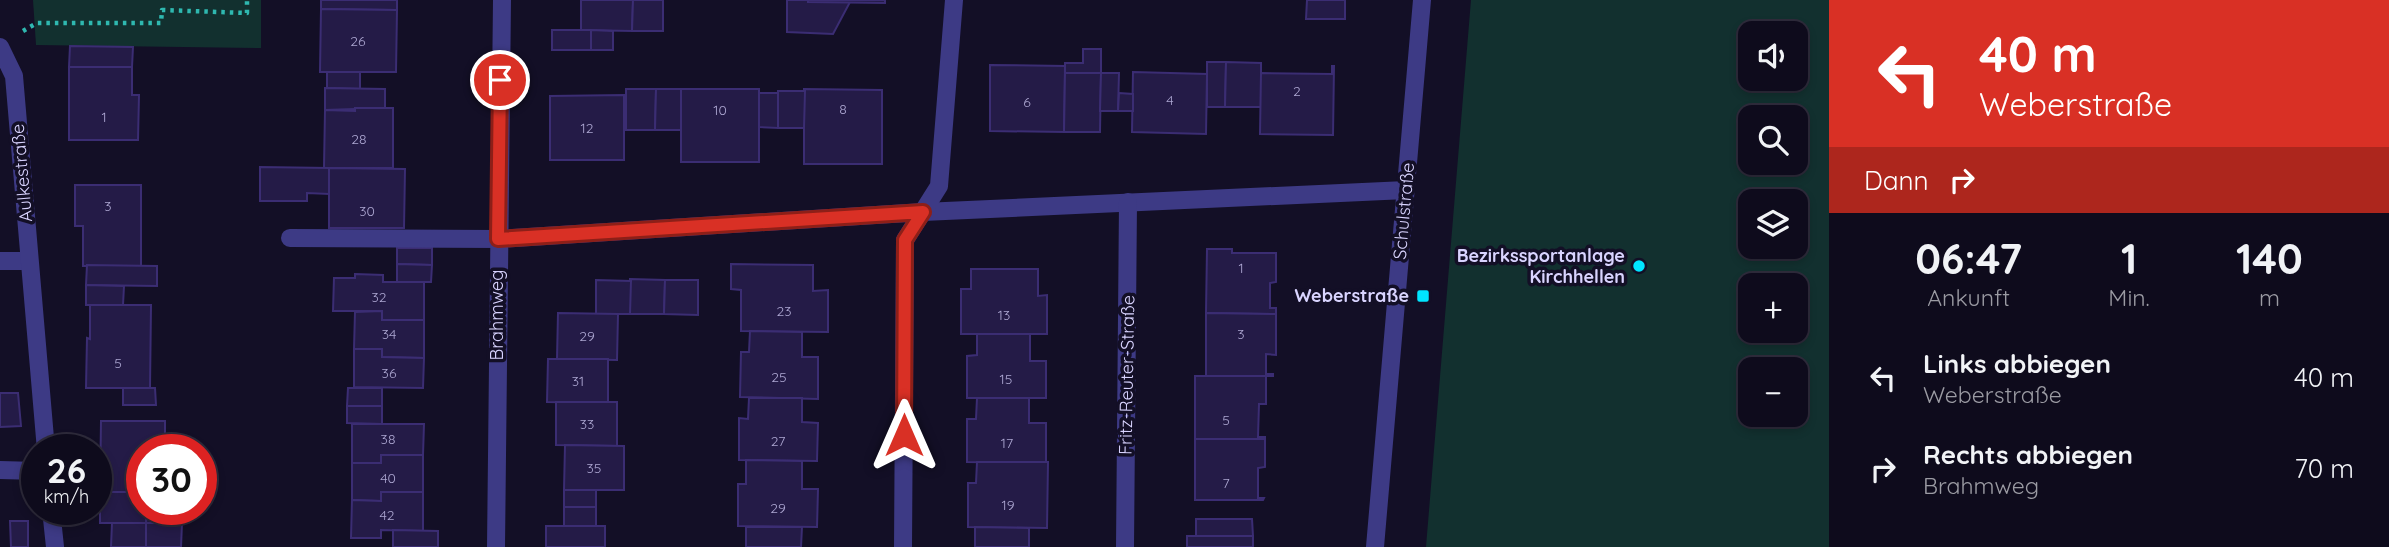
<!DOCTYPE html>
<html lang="de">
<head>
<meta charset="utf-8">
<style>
	body { margin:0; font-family:Quicksand,sans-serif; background:#171425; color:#f1f3f6; height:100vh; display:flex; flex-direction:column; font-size:26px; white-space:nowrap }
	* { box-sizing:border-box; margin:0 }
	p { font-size:23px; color:#9b9ba3 }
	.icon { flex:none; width:38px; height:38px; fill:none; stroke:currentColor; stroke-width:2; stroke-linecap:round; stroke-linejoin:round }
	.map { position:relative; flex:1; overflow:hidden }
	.drawer { display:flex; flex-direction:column; background:#0e0b1c; width:560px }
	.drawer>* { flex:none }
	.top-card { background:#d93025; color:#fff; overflow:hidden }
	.fabs { position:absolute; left:1738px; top:21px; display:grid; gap:14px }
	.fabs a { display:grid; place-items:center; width:70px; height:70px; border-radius:14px; background:#0e0b1c; box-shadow:0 4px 10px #0003,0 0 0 2px #2e2b3b; font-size:35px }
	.speed { position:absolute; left:21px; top:434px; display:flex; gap:14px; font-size:35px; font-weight:700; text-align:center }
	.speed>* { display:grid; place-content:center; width:91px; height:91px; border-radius:50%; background:#0e0b1c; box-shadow:0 4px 10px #0003,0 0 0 2px #2e2b3b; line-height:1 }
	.speed small { font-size:18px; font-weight:400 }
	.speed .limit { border:10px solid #d22; background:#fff; color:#111 }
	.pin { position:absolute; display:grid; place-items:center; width:60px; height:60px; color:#fff; margin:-30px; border:4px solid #fff; border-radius:50%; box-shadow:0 2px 7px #0007 }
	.me { position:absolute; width:77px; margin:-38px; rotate:0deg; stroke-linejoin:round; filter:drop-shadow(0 0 5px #0008) }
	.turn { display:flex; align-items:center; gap:24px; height:147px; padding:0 35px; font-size:32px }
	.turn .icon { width:91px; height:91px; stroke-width:2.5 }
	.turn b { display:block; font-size:49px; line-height:60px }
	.then { display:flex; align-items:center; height:66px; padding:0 35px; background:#0003; gap:14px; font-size:26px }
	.eta { display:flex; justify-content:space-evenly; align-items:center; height:119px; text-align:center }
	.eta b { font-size:42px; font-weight:800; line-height:49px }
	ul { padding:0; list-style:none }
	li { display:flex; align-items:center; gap:21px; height:91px; padding:0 35px }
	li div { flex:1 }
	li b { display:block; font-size:26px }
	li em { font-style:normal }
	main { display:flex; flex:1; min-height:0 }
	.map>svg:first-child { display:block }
	.green { fill:#12302f; fill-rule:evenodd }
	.building { fill:#241b47; stroke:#3b2d73; stroke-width:2 }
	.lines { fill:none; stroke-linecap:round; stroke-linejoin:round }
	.path { stroke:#2fb8b0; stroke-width:4.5; stroke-dasharray:3.5 5; stroke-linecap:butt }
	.service { stroke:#3d3a85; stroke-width:18 }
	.minor { stroke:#3d3a85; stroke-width:18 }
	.route-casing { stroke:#8d1f18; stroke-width:18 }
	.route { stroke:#d93025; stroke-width:12 }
	.poi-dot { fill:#00e5ff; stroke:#130f26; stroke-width:2.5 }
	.labels { text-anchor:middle; stroke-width:7; stroke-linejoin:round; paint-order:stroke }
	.number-label { font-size:14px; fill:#aca6d1 }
	.street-label { font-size:18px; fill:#d9d4ff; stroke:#130f26 }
	.poi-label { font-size:18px; font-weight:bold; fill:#d9d4ff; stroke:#130f26; text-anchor:end }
</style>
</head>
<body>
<main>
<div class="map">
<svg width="1829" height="547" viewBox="0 0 1829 547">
	<rect width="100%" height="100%" fill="#130f26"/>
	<g class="green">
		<polygon points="33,0 261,0 261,48 36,45"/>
		<path d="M 1471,0 L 1829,0 L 1829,547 L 1426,547 ZM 1750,33 L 1796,33 L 1796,79 L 1750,79 ZM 1750,117 L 1796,117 L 1796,163 L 1750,163 ZM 1750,201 L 1796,201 L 1796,247 L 1750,247 ZM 1750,285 L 1796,285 L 1796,331 L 1750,331 ZM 1750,369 L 1796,369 L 1796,415 L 1750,415 Z"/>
	</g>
	<g class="building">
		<polygon points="321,0 397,0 397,10 321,9"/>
		<polygon points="581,0 633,0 632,31 581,30"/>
		<polygon points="633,0 663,0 663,31 632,31"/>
		<polygon points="787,0 808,0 808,2 850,2 833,34 787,32"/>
		<polygon points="808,0 885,0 885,3 808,2"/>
		<polygon points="1307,0 1345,0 1345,19 1306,19"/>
		<polygon points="321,9 397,10 396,72 320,72"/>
		<rect x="552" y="30" width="39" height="20"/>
		<polygon points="591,30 613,31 613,50 591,50"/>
		<polygon points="70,46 133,47 132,67 69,67"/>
		<polygon points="1083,49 1101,49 1101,73 1065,73 1065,63 1083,63"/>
		<polygon points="1207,62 1226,62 1225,107 1207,107"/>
		<polygon points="1226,62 1261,63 1261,107 1225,107"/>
		<polygon points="990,65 1065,66 1064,132 990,131"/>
		<polygon points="1332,66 1334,66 1333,135 1260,134 1261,73 1332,74"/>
		<polygon points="69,67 132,67 132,95 139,95 138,140 69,140"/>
		<polygon points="327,72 360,72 360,89 327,88"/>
		<polygon points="1133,72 1207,74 1206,134 1132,132"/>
		<polygon points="1065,73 1101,73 1100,132 1064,132"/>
		<polygon points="1101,73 1119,73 1118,111 1100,111"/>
		<polygon points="325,88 385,89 385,108 325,110"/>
		<polygon points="626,89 656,89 655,130 626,130"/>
		<polygon points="656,89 681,89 681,130 655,130"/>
		<rect x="681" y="89" width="78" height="73"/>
		<polygon points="804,89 882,90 882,164 804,164"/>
		<polygon points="778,91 805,91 804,128 778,128"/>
		<polygon points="759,93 778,93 778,128 759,127"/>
		<polygon points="1119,93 1133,94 1133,111 1118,111"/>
		<polygon points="624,95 624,160 550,160 550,96"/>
		<polygon points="355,108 393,108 393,168 324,168 325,110 355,111"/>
		<polygon points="260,167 329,168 329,194 307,193 307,201 260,201"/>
		<polygon points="329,168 405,169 404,228 329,228"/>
		<polygon points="75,185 141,185 141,266 83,266 83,226 75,226"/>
		<polygon points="397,248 432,248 432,265 397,264"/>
		<polygon points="1207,249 1232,249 1232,253 1276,253 1276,282 1270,283 1270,308 1276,308 1276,314 1206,313"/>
		<polygon points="397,264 432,265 431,282 397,282"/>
		<polygon points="731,264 813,265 813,291 828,290 828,332 741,331 741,290 731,289"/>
		<polygon points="87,265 157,266 157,286 86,285"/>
		<polygon points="971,269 1038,269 1038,296 1047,295 1047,334 961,334 961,289 971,289"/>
		<polygon points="355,274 383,275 383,282 424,282 424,320 382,320 382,311 333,311 334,278 355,278"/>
		<polygon points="630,279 665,280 664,314 630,314"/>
		<polygon points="596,280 631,281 630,314 596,314"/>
		<polygon points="665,280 698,280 698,315 664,314"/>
		<polygon points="86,285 124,286 123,305 86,305"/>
		<polygon points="90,305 151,305 150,388 86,388 87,338 90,339"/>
		<polygon points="382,311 382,320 424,320 424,358 382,357 382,349 354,349 355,312"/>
		<polygon points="558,313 618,314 617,360 557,359"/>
		<polygon points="1206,313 1276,314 1276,355 1266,354 1266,374 1273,374 1273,376 1206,376"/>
		<polygon points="750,331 802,332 802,357 818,357 818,399 740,397 741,352 749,352"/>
		<polygon points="977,334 1030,334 1030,361 1046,361 1046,398 967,398 967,356 977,355"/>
		<polygon points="354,349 382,349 382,357 424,358 423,388 354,387"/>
		<polygon points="548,359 608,359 608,403 547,402"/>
		<polygon points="1195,376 1266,376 1266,404 1259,404 1258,437 1265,437 1265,439 1195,439"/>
		<polygon points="123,388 155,388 156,405 123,405"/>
		<polygon points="348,388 382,388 382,406 347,406"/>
		<polygon points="0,393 18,393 21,426 0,427"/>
		<polygon points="749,398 802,398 802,422 818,423 817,461 739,460 739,418 748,419"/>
		<polygon points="977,398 1029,398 1029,423 1046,423 1046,463 967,462 967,419 976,419"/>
		<polygon points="556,402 617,402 617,446 556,445"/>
		<polygon points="347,406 382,406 382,424 347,423"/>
		<polygon points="101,421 165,421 165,450 142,450 142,492 100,492"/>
		<polygon points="352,424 424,424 423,455 381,455 381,463 352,463"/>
		<polygon points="1195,439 1265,439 1265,467 1258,468 1258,498 1264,498 1263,500 1195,500"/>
		<polygon points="565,445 624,446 624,490 564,490"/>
		<polygon points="381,455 423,455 423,492 381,492 381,501 352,500 352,463 381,463"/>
		<polygon points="746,460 802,461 802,489 818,489 817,527 738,526 738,484 746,484"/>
		<polygon points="977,462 1048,462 1047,528 968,527 968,483 976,483"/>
		<rect x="564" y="490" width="32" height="17"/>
		<polygon points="100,492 142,492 142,509 147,509 146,523 100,523"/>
		<polygon points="381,492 423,492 423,531 381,530 381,538 351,538 352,500 381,501"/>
		<rect x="564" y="507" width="32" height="19"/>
		<polygon points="147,509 182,509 182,523 146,523"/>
		<polygon points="1196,519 1252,519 1253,536 1196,536"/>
		<polygon points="10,521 28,521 28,547 11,547"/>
		<polygon points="112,523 146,523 146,547 111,547"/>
		<polygon points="146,523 182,523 181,547 146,547"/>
		<rect x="546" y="526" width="59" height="21"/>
		<polygon points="746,527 802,527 801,547 746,547"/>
		<polygon points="975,527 1029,528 1029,547 975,547"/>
		<polygon points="393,530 438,531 438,547 393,547"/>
		<rect x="1187" y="536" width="66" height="11"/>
	</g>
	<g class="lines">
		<polyline class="path" points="23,31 37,23 161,23 162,10 247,13 247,0"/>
		<g class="service">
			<polyline points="290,238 498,239"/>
			<polyline points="0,261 29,261"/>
			<polyline points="0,470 37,471"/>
		</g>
		<g class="minor">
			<polyline points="0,47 14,76 46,450"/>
			<polyline points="498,239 923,212 1406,190"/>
			<polyline points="51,509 55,547"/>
			<polyline points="496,547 502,0"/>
			<polyline points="903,547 905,240 939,186 954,0"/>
			<polyline points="1125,547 1128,202"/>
			<polyline points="1375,547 1422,0"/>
		</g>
	</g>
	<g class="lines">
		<g class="route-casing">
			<polyline id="route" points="500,80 498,239 923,212 905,240 904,435"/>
		</g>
		<use href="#route" class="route"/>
	</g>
	<g class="poi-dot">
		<circle cx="1639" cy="266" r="7"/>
		<rect x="1416" y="289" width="14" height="14" rx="3.5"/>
	</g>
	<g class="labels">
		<g class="number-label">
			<text x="358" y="46">26</text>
			<text x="1297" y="96">2</text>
			<text x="1170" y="105">4</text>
			<text x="1027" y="107">6</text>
			<text x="843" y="114">8</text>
			<text x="720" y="115">10</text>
			<text x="104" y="122">1</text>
			<text x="587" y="133">12</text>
			<text x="359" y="144">28</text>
			<text x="108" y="211">3</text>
			<text x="367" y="216">30</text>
			<text x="1241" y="273">1</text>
			<text x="379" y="302">32</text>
			<text x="784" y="316">23</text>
			<text x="1004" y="320">13</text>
			<text x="389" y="339">34</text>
			<text x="1241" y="339">3</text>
			<text x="587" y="341">29</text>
			<text x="118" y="368">5</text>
			<text x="389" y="378">36</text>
			<text x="779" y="382">25</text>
			<text x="1006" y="384">15</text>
			<text x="578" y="386">31</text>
			<text x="1226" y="425">5</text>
			<text x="587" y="429">33</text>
			<text x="388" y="444">38</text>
			<text x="778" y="446">27</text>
			<text x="1007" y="448">17</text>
			<text x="594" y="473">35</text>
			<text x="388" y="483">40</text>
			<text x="1226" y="488">7</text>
			<text x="1008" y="510">19</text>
			<text x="778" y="513">29</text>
			<text x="387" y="520">42</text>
		</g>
		<g class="street-label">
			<text transform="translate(22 173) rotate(-95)" y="6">Aulkestraße</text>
			<text transform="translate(1404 211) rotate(-85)" y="6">Schulstraße</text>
			<text transform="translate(497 315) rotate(-90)" y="6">Brahmweg</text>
			<text transform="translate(1127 375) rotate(-89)" y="6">Fritz-Reuter-Straße</text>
		</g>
		<g class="poi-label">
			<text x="1625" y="262">Bezirkssportanlage<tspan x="1625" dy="21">Kirchhellen</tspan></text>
			<text x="1409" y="302">Weberstraße</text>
		</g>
	</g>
</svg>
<div class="fabs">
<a><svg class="icon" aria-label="sound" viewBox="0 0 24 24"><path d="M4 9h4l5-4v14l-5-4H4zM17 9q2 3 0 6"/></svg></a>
<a><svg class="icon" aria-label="search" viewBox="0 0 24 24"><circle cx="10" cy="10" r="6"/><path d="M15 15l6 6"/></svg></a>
<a><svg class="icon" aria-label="layers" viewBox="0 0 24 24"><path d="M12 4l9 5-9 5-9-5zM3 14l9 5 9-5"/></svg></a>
<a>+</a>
<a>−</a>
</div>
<div class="speed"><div>26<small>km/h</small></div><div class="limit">30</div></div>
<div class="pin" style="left:500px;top:80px;background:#d93025"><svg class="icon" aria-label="arrive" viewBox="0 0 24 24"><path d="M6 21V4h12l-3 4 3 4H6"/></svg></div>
<svg class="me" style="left:904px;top:435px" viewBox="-20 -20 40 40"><path d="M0-17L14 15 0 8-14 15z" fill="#d93025" stroke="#fff" stroke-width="4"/></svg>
</div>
<section class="drawer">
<div class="top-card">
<div class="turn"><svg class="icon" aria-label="left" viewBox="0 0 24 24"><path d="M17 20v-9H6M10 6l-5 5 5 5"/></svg><div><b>40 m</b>Weberstraße</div></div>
<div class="then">Dann<svg class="icon" aria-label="right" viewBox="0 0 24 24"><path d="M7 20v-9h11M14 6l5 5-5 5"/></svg></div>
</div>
<div class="eta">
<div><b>06:47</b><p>Ankunft</p></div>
<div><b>1</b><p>Min.</p></div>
<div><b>140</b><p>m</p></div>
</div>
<ul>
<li><svg class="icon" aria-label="left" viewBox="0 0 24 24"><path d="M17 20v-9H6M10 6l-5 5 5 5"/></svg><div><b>Links abbiegen</b><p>Weberstraße</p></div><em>40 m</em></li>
<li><svg class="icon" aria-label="right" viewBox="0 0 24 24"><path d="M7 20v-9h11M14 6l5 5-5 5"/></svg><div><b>Rechts abbiegen</b><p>Brahmweg</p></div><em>70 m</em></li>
</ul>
</section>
</main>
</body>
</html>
